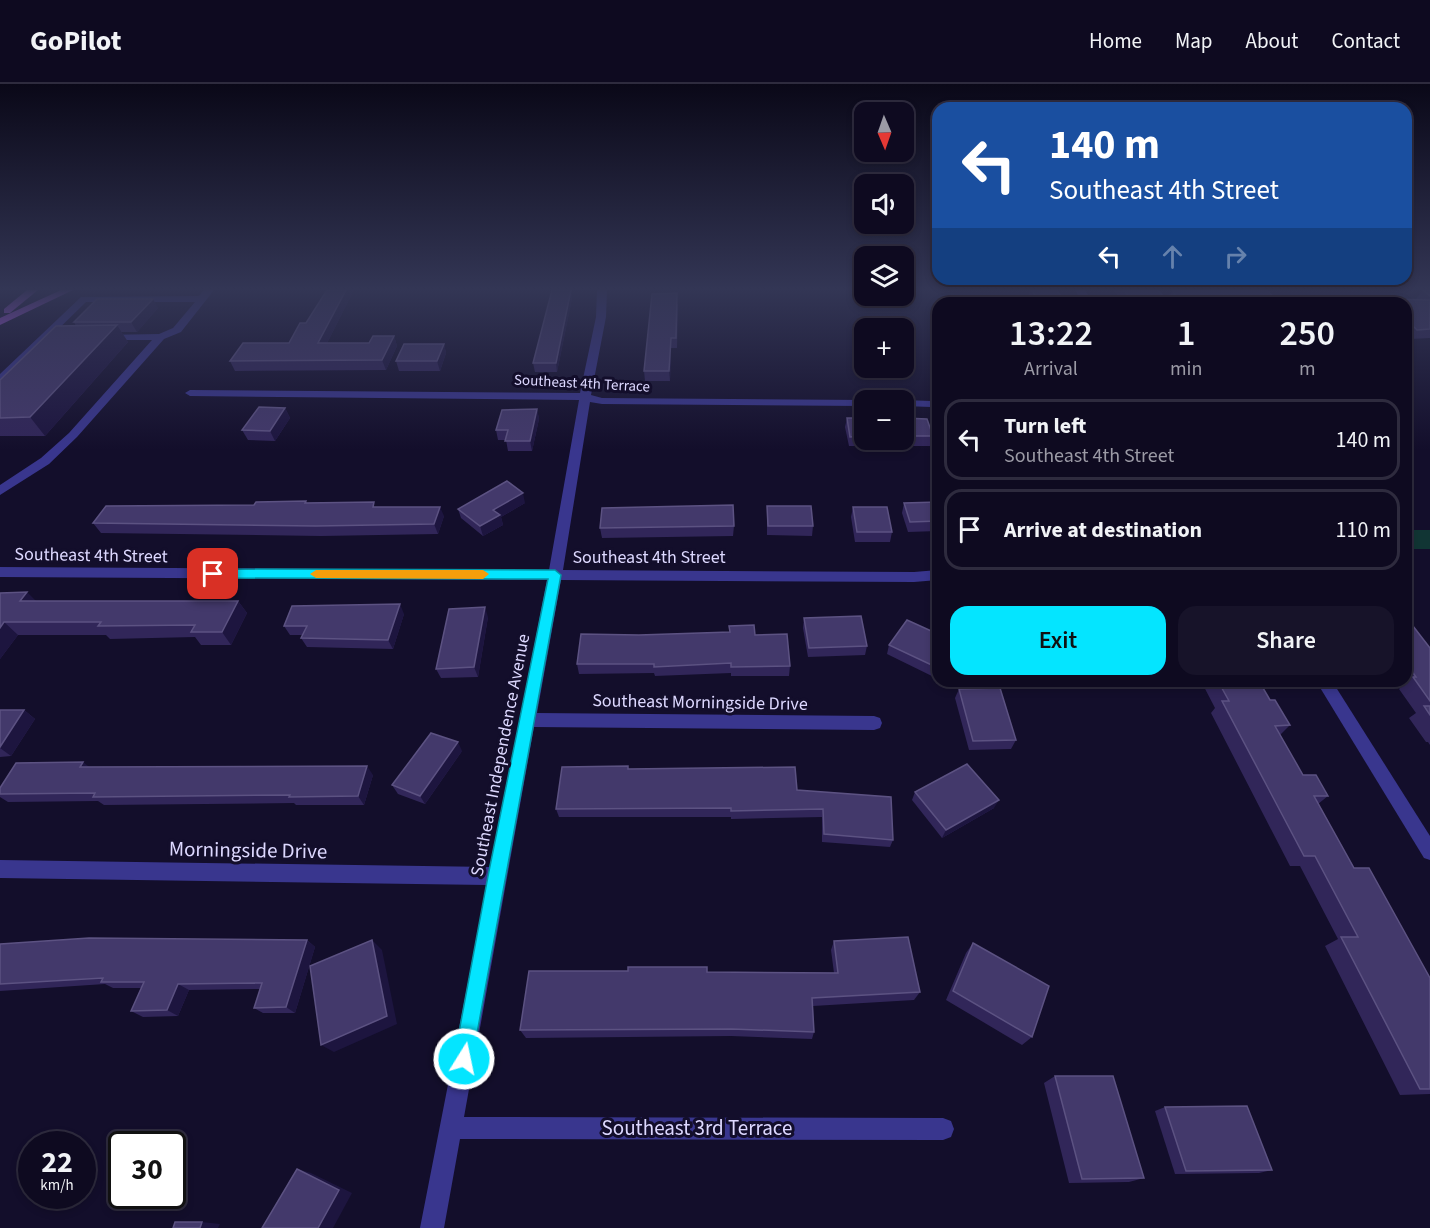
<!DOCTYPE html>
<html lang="en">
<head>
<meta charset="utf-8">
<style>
	body { margin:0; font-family:"Source Sans 3",sans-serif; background:#171329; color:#f1f3f6; height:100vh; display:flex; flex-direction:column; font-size:22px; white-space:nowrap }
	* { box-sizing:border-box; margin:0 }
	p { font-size:20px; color:#9b9aa5 }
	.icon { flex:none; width:33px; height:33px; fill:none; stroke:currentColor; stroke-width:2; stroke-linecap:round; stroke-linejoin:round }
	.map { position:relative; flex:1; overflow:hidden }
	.side { position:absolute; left:932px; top:213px; width:480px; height:390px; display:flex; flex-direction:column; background:#0e0a20; border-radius:18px; box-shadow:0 3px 9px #0003,0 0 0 2px #2e2b3e }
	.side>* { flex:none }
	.top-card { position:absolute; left:932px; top:18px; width:480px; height:183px; border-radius:18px; box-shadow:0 3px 9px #0003,0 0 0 2px #2e2b3e; background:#1a4fa0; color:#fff; overflow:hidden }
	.needle { width:39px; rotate:178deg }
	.controls { position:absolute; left:854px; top:18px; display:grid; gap:12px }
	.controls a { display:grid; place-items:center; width:60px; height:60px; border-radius:12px; background:#0e0a20; box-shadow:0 3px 9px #0003,0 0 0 2px #2e2b3e; font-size:30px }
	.speed { position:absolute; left:18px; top:1047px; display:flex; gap:12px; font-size:30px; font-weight:700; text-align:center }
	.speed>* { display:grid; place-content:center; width:78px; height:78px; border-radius:50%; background:#0e0a20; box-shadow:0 3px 9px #0003,0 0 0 2px #2e2b3e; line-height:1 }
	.speed small { font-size:15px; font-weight:400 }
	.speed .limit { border:3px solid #111; border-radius:9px; background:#fff; color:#111 }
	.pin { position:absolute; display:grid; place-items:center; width:51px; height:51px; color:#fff; margin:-26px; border-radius:12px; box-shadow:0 3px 9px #0006 }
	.me { position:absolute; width:66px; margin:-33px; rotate:10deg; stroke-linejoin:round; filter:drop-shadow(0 0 4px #0008) }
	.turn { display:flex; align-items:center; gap:21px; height:126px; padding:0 18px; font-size:27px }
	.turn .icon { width:78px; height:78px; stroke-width:2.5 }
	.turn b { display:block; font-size:42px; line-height:51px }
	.lanes { display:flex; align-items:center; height:57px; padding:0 18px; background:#0003; justify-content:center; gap:30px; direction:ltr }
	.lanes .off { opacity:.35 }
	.eta { display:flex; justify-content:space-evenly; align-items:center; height:102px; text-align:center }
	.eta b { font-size:36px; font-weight:600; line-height:42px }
	.button { display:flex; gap:12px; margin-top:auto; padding:12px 18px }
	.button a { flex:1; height:69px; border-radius:18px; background:#04e5ff; color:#111; font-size:24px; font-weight:600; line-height:69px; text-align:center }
	.button a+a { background:#171329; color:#f1f3f6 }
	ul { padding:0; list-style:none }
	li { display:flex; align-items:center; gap:18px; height:81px; margin:0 12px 9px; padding:0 6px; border:3px solid #2e2b3e; border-radius:18px }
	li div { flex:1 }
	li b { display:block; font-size:22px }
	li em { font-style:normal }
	header { display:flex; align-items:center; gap:36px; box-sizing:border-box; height:84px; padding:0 30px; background:#0e0a20; border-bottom:2px solid #2e2b3e }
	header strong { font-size:28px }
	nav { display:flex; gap:33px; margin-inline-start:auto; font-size:21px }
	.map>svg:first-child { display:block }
	.green { fill:#113534 }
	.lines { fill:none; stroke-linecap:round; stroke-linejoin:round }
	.minor { fill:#39368e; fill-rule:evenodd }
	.major { fill:#c45fff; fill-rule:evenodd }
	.wall { fill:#312659 }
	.shaded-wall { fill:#1d153f }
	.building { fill:#43396b; stroke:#5c5282; stroke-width:1.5 }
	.route { fill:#04e5ff; stroke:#0395a6; stroke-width:1.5 }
	.slow { fill:#f59e0b }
	.labels { text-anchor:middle; stroke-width:6; stroke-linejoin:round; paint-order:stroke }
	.far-street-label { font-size:15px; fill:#ddd8ff; stroke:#130e2b }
	.street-label { font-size:18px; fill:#ddd8ff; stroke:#130e2b }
	.near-street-label { font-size:21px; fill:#ddd8ff; stroke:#130e2b }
</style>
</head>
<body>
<header>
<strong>GoPilot</strong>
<nav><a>Home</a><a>Map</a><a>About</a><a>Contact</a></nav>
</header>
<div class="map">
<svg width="1430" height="1144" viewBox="0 0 1430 1144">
	<rect width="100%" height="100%" fill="#130e2b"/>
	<rect class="green" x="1406" y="446" width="24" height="19"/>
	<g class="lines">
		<g class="minor">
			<polygon points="204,206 214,206 181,248 164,255 77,353 49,380 0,411 0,401 41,374 69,349 152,256 106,256 102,255 102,251 159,250 173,244 195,218 86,218 4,298 0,299 0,290 81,213 199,212"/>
			<polygon points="597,206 607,206 606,233 591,311 602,314 867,316 864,316 864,322 602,320 590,318 563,486 914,488 938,486 938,496 914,498 561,496 537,629 874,632 880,634 882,639 880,644 874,646 534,643 464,1033 943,1034 951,1037 954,1045 951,1053 943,1056 460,1055 444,1144 420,1144 487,801 0,794 0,776 491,783 547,496 0,493 0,483 549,486 579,316 190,312 185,309 190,306 580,309 596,233"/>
			<polygon points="1075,206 1085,206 1093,219 1083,219"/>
			<polygon points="900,316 903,316 931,317 937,320 931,323 903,322 903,316"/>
			<polygon points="1316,597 1332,597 1430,752 1430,776 1424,774"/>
		</g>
		<g class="major">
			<polygon points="27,206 38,206 10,229 4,229 4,225"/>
			<polygon points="61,206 73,206 0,241 0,234"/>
		</g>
	</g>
	<g class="wall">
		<polygon points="327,206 354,206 327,259 369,259 394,252 397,262 386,286 235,287 230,277 289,259 306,239"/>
		<polygon points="571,206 572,214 557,288 535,288 533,279"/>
		<polygon points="1030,206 1057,206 1065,219 1031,219 1028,214"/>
		<polygon points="1114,206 1158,206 1163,212 1170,212 1173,206 1267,206 1279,219 1123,219"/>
		<polygon points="1423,206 1430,206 1430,254 1410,255 1406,250 1406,219 1388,219 1390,215 1417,215 1416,215"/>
		<polygon points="678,219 677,264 671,264 670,297 645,297 644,287"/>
		<polygon points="158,224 137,248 121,248 128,258 45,352 0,352 0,296 76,242 74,238"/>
		<polygon points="444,260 446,269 440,287 399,287 396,277"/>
		<polygon points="285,324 290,334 275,357 248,356 242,346"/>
		<polygon points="537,325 539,335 532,367 508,367 506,356 498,356 496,346"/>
		<polygon points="847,334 864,334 864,356 903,356 903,334 933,352 930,362 849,362 845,343"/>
		<polygon points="306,417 307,419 376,423 444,432 438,450 321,452 101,449 93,439 254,421"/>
		<polygon points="938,418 938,447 908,448 902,429 904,419"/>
		<polygon points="525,419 501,433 503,441 483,452 461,434 458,425"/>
		<polygon points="767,422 813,442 812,452 767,451"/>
		<polygon points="853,423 892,448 890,458 855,458 851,433"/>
		<polygon points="734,442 733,452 602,454 600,444"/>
		<polygon points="0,509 36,517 238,517 247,529 231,561 201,561 195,553 110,555 106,551 18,551 0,575"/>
		<polygon points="404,530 393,565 307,563 301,554 303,551 290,551 284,542"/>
		<polygon points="488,533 478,593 441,594 436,585"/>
		<polygon points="1406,533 1430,564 1430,661 1428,658 1426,658 1409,634 1416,629 1399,605 1401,603 1397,597 1406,597"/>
		<polygon points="804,534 867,562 865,571 808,573 803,544"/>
		<polygon points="938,550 938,595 887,570 889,561"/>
		<polygon points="639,551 755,551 790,582 789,592 731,592 731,589 655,592 654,589 579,590 577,580"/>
		<polygon points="1201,597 1259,597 1270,616 1290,641 1280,651 1303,691 1328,712 1318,720 1354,784 1430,894 1430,1010 1400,1011 1325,862 1338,855 1300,782 1290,782 1211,629 1215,624"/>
		<polygon points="959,605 1016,656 1011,665 969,666 955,614"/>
		<polygon points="0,626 24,626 35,635 11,672 0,673"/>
		<polygon points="462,667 425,720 398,710 392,701"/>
		<polygon points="89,683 373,691 364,721 296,721 294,719 104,721 98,717 8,718 0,713 0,704"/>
		<polygon points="628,685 797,706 893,756 890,763 822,758 822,733 731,735 731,733 559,733 556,725"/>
		<polygon points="915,708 994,724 942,754 912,716"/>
		<polygon points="307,856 315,863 295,929 263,929 254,924 260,905 189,906 178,932 143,933 131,927 141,904 113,904 105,900 0,907 0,860"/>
		<polygon points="834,857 920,908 914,916 813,922 814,948 812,955 731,952 526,954 520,946 707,888 834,889 831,866"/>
		<polygon points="973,859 1032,953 1022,961 946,916 966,869"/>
		<polygon points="1055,992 1144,1094 1129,1098 1069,1099 1044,999"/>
		<polygon points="1165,1023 1272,1086 1259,1089 1175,1090 1155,1027"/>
	</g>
	<g class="shaded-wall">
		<polygon points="346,206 354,206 322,269 318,259"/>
		<polygon points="571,206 572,214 557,288 556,279"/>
		<polygon points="153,215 158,224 137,248 131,238"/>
		<polygon points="117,241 128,258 45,352 30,333"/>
		<polygon points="394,252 397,262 386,286 382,276"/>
		<polygon points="671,254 671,264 670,297 669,287"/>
		<polygon points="444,260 446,269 440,287 437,277"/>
		<polygon points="285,324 290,334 275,357 270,347"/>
		<polygon points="537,325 539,335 532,367 530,357"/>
		<polygon points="523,409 525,419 501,433 503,441 483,452 480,442 493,426"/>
		<polygon points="440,423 444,432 438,450 434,440"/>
		<polygon points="27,508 40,521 20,517"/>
		<polygon points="238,517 247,529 231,561 222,548"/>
		<polygon points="400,520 404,530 393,565 388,556"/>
		<polygon points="485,523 488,533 478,593 474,583"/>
		<polygon points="4,538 18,551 0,575 0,544"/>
		<polygon points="24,626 35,635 11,672 0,664 0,663"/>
		<polygon points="458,658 462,667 425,720 420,712"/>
		<polygon points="83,678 93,686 80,683"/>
		<polygon points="367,682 373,691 364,721 358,712"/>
		<polygon points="999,716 994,724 942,754 946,746"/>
		<polygon points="307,856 315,863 295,929 286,923"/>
		<polygon points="372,856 382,866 397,940 334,968 321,961"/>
		<polygon points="178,900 189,906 178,932 167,926"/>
		<polygon points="297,1085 311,1089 352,1109 333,1144 318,1144"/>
		<polygon points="202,1138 220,1140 218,1144 200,1144"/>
	</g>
	<g class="building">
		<polygon points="327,206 346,206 318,259 369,259 373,252 394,252 382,276 230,277 243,259 289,259 300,239 306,239"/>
		<polygon points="552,206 571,206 556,279 533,279"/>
		<polygon points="1032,206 1057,206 1065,219 1039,219"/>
		<polygon points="1124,206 1158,206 1163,212 1175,211 1173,206 1267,206 1279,219 1133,219"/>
		<polygon points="1423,206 1430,206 1430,212"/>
		<polygon points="677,209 676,254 671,254 669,287 644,287 652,210"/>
		<polygon points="97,215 153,215 131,238 74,238"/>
		<polygon points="1390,215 1430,216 1430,245 1417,246 1406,235 1406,219 1394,219"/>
		<polygon points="117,241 30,333 0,334 0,296 56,242"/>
		<polygon points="404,260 444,260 437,277 396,277"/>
		<polygon points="259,323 285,324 270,347 242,346"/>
		<polygon points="537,325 530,357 505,357 508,346 496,346 502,326"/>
		<polygon points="847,334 864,334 864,352 850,353"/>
		<polygon points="903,334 927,335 933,352 903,352"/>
		<polygon points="507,397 523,409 493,426 500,431 480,442 458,425"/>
		<polygon points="306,417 305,419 374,418 373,423 440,423 434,440 316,442 93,439 106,422 254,421 256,418"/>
		<polygon points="938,418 938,437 910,438 904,419"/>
		<polygon points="733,421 734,442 600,444 602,424"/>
		<polygon points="767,422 811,422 813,442 768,442"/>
		<polygon points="853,423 887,423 892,448 857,448"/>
		<polygon points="27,508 20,517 238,517 222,548 191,548 195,541 98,542 101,538 4,538 0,544 0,509"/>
		<polygon points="400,520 388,556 301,554 307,542 284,542 292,522"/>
		<polygon points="485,523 474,583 436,585 449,525"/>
		<polygon points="861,532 867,562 809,564 804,534"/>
		<polygon points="1406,533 1430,564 1430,617 1413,593 1416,593 1406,579"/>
		<polygon points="907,536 938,550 938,584 889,561"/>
		<polygon points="754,541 755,551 787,550 790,582 731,583 731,579 654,583 654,580 577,580 581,550 639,551 730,548 729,542"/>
		<polygon points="1218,597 1259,597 1270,616 1275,616 1290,641 1275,642 1303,691 1316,691 1328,712 1314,712 1354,784 1369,784 1430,894 1430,1005 1420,1005 1341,853 1358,853 1315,772 1304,772 1222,617 1229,617"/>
		<polygon points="1000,604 1016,656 973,657 959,605"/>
		<polygon points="1424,622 1430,622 1430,631"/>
		<polygon points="0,626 24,626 0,663"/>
		<polygon points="431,649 458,658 420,712 392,701"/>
		<polygon points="83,678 80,683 367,682 358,712 289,713 290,711 93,713 95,709 0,710 0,704 16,679"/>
		<polygon points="967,680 999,716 946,746 915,708"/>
		<polygon points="628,682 628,685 795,683 797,706 891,713 893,756 824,750 823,725 731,727 731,724 556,725 562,683"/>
		<polygon points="908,853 920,908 812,914 814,948 732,945 520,946 529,887 628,887 628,883 707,883 707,888 838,889 834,857"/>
		<polygon points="89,854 307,856 286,923 254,924 262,899 178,900 167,926 131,927 144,898 101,898 103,894 0,900 0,860"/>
		<polygon points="372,856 387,932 321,961 310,882"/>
		<polygon points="973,859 1049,902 1032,953 953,907"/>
		<polygon points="1055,992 1113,992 1144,1094 1082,1095"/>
		<polygon points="1247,1022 1272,1086 1186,1087 1165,1023"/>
		<polygon points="297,1085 339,1106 318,1144 262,1144"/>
		<polygon points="175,1138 202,1138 200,1144 173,1144"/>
	</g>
	<linearGradient id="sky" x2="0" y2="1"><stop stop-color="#0a0818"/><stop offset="0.56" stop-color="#333655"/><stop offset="1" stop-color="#333655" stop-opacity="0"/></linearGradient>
	<rect width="1430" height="366" fill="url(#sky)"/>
	<polygon class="route" points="213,485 555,486 561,491 471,982 464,985 457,982 454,975 488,792 548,495 213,494 206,490"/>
	<polygon class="slow" points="316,486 483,486 489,490 483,495 316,494 310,490"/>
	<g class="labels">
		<g class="far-street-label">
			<text transform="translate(582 299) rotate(3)" y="5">Southeast 4th Terrace</text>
		</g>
		<g class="street-label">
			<text transform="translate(91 471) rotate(1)" y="6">Southeast 4th Street</text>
			<text x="649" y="479">Southeast 4th Street</text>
			<text transform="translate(700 618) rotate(1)" y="6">Southeast Morningside Drive</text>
			<text transform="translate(500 671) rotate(-79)" y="6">Southeast Independence Avenue</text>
		</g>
		<g class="near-street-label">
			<text transform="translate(248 766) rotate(1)" y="7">Morningside Drive</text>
			<text x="697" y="1051">Southeast 3rd Terrace</text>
		</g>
	</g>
</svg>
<div class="controls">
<a><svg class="needle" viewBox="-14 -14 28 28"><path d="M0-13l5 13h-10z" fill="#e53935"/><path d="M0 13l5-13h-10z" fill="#9b9aa5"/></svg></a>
<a><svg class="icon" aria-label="sound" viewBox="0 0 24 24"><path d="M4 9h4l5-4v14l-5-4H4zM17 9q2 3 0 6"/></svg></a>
<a><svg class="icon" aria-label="layers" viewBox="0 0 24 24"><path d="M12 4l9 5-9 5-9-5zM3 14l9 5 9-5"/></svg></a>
<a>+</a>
<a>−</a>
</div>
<div class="speed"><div>22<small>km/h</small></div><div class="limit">30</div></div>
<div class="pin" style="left:213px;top:490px;background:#d93025"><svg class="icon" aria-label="arrive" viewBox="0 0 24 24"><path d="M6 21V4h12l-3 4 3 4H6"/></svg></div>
<svg class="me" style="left:464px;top:975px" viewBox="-20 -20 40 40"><circle r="17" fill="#04e5ff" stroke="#fff" stroke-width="3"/><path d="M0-11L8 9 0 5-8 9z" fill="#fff"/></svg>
<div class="top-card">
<div class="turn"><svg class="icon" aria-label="left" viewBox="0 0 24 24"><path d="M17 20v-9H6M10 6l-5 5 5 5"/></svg><div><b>140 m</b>Southeast 4th Street</div></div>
<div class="lanes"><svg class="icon" aria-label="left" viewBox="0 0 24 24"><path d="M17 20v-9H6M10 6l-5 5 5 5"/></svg><svg class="icon off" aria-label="ahead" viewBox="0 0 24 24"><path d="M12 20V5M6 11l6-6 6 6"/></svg><svg class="icon off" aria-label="right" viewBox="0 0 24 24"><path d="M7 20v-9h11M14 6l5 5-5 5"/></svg></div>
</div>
<section class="side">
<div class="eta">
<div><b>13:22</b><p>Arrival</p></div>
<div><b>1</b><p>min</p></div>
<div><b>250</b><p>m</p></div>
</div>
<ul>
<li><svg class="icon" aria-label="left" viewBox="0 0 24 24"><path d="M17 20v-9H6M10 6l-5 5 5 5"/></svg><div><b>Turn left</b><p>Southeast 4th Street</p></div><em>140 m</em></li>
<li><svg class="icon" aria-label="arrive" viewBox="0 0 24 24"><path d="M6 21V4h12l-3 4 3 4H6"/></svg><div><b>Arrive at destination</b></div><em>110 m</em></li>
</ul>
<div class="button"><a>Exit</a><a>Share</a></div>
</section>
</div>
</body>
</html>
